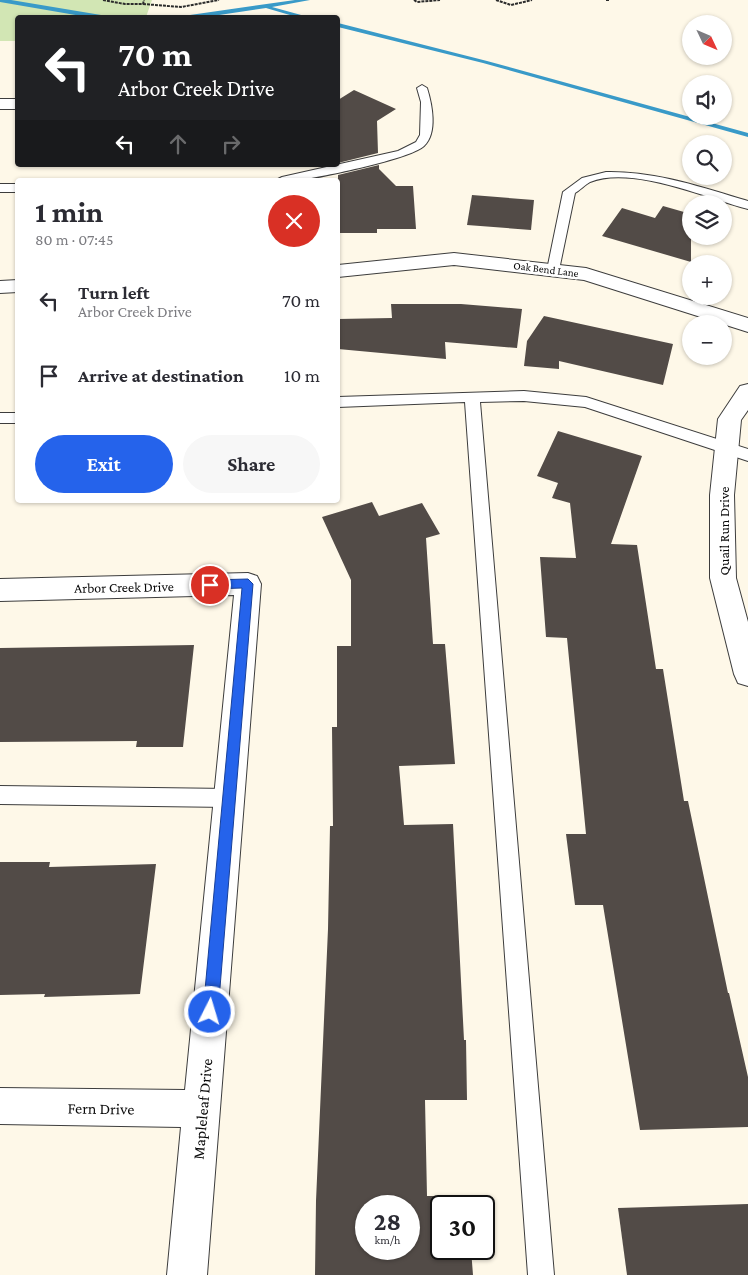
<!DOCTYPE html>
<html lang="en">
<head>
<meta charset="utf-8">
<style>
	body { margin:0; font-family:"Crimson Pro",serif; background:#f7f7f7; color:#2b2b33; height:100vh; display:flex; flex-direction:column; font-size:19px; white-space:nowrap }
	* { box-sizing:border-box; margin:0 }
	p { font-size:16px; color:#7c7c81 }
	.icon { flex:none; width:28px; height:28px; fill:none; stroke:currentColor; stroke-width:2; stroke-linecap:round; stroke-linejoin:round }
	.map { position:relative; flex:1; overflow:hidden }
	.sheet { position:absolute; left:15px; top:178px; width:325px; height:325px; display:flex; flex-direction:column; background:#fff; border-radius:5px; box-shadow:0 1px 4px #0004 }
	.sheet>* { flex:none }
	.guide { position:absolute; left:15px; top:15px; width:325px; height:152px; border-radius:5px; box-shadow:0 1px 4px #0004; background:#202124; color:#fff; overflow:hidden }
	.needle { width:32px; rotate:134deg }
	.buttons { position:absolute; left:682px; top:15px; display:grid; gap:10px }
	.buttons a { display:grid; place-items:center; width:50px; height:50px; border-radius:50%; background:#fff; box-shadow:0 1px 4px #0004; font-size:25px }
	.speed { position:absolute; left:355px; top:1195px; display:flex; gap:10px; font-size:25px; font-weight:700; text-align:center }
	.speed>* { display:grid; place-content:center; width:65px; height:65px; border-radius:50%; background:#fff; box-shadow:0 1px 4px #0004; line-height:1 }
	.speed small { font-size:12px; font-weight:400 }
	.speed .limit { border:2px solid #111; border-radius:8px; background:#fff; color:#111 }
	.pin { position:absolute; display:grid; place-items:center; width:42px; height:42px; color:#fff; margin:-21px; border:2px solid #fff; border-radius:50%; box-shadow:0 1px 5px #0007 }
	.me { position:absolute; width:55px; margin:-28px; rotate:5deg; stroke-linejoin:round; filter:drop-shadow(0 0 4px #0008) }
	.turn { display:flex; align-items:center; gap:18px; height:105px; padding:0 20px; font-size:22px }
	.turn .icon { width:65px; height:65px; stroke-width:2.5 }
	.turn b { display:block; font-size:35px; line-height:42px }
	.lanes { display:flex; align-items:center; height:48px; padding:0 20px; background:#0003; justify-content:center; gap:25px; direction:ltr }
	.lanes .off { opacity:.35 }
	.round { display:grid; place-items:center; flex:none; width:52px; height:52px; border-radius:26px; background:#f7f7f7 }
	.overview { display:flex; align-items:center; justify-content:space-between; height:85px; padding:0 20px }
	h1 { font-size:30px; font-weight:700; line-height:38px }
	.primary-button { display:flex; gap:10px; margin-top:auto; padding:10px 20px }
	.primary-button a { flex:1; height:58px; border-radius:30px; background:#2563eb; color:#fff; font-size:20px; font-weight:700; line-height:58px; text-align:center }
	.primary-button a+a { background:#f7f7f7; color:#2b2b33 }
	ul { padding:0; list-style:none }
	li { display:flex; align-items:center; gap:15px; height:75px; padding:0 20px }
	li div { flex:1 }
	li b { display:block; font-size:19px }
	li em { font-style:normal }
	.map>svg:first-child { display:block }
	.green { fill:#d2e6b4 }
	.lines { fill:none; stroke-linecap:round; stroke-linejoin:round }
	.stream { fill:#399ac8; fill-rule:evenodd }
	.building { fill:#524b47; fill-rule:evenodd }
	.service-casing { stroke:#3d3d3d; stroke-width:2 }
	.minor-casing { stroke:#3d3d3d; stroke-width:2 }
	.path { stroke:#2c2c2c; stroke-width:2; stroke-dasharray:3 1; stroke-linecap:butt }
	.service { fill:#fff; fill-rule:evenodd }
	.minor { fill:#fff; fill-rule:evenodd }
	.route { fill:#2563eb; stroke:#184099 }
	.labels { text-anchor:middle; stroke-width:5; stroke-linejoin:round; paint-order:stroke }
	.far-street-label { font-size:11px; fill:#0a0a0a; stroke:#fff }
	.street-label { font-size:14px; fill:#0a0a0a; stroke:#fff }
	.near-street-label { font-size:16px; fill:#0a0a0a; stroke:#fff }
</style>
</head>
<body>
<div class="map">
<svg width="748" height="1275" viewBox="0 0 748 1275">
	<rect width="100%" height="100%" fill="#fef8e8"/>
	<polygon class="green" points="0,0 152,0 146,17 18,18 17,41 0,41"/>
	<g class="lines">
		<g class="stream">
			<polygon points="0,0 11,0 101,15 190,15 295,0 310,0 272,7 312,18 300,18 266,8 199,18 93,18 0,2"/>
			<polygon points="338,23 487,61 748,133 748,137 483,63 338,27"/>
		</g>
	</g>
	<g class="building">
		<polygon points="354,90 396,109 377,121 378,153 338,163 338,100"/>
		<polygon points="379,165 379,169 396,186 413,186 416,229 377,229 377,233 338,233 338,175"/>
		<polygon points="472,195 534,200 531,230 467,225"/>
		<polygon points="663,206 691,214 691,262 602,236 622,208 655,218"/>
		<polygon points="391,304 461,304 522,309 517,348 445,342 446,359 338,349 338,319 392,318"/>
		<polygon points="544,316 673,344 663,385 559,361 559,369 524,366 527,341"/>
		<polygon points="558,431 642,456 611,544 637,545 656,669 663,669 684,801 688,801 728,993 729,993 748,1077 748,1127 640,1130 603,905 575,905 566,834 586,834 567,638 546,637 540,557 576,558 570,503 552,498 558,483 537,476"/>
		<path d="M 372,502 L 379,516 L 422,503 L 440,534 L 426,538 L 433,644 L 445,644 L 455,764 L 399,766 L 404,825 L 453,824 L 464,1040 L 466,1040 L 467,1100 L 425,1100 L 427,1196 L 468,1196 L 468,1206 L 441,1206 L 441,1249 L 471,1249 L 473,1275 L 315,1275 L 316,1201 L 328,929 L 330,826 L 333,826 L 332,727 L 337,727 L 337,646 L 351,646 L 351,580 L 322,517 ZM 366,1206 L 409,1206 L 409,1249 L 366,1249 Z"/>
		<polygon points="194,645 183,747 136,747 137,741 0,742 0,648"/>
		<polygon points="0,862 50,862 49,867 156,864 140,994 44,997 45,994 0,995"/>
		<polygon points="748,1204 748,1275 627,1275 618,1208"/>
	</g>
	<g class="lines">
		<g class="service-casing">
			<g id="service">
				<path d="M 422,85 L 427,88 C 432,104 438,133 424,146 C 410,159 322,177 299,180 C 292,181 284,180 276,180 L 282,177 L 398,151 L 416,142 L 420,135 L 421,102 L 417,88 Z"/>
				<path d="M 606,172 C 655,171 701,187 748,201 L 748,209 C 706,198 632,165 590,182 C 585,185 580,190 575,193 L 559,270 L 553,274 L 548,273 L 547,270 L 563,192 L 582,178 Z"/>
				<rect x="0" y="184" width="18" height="8"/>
				<polygon points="524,391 586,397 748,449 748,461 585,407 524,401 480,402 554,1275 528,1275 465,402 338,407 338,397"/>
				<rect x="0" y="413" width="18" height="10"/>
				<polygon points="0,786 229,789 236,791 239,798 236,805 229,807 0,804"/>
			</g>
		</g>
		<g class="minor-casing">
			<g id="minor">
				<rect x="0" y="99" width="18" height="10"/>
				<polygon points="454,253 586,268 748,318 748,332 584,280 454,265 338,277 338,265"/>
				<polygon points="18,280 18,292 0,293 0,281"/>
				<polygon points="748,384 748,410 741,420 734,495 736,578 748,622 748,686 738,683 734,674 710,578 710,495 718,419 740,386"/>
				<polygon points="248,573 257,576 261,584 207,1275 167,1275 181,1127 0,1124 0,1088 185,1090 234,595 0,601 0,579"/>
			</g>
		</g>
		<g class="path">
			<polyline points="103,0 125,4 143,4 144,0"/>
			<polyline points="414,0 417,2 440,0"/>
			<polyline points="496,0 511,5 532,0"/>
			<polyline points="606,0 610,0"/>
			<polyline points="143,4 181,7 219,0"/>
		</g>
		<use href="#service" class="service"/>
		<use href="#minor" class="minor"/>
	</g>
	<polygon class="route" points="248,579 253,584 218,1012 215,1017 210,1019 205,1017 203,1012 242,588 210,589 204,585 210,580"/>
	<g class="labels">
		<g class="far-street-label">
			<text transform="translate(546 269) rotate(7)" y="4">Oak Bend Lane</text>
		</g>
		<g class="street-label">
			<text transform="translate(724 531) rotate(-90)" y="5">Quail Run Drive</text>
			<text transform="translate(124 587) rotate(-1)" y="5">Arbor Creek Drive</text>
		</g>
		<g class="near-street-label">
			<text transform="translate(101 1108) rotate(1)" y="6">Fern Drive</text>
			<text transform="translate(202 1109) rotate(-85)" y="6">Mapleleaf Drive</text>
		</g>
	</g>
</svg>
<div class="buttons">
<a><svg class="needle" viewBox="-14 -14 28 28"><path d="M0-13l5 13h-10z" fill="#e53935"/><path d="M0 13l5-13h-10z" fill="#7c7c81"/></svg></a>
<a><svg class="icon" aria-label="sound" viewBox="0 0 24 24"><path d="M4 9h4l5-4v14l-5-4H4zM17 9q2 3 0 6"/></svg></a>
<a><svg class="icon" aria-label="search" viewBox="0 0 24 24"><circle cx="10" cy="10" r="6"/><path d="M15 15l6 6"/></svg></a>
<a><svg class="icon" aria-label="layers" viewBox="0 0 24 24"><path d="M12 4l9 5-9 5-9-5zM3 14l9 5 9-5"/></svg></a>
<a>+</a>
<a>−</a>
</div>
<div class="speed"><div>28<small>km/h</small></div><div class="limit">30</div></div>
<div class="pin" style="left:210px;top:585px;background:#d93025"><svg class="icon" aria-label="arrive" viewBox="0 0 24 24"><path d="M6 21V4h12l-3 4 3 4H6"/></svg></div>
<svg class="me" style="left:210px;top:1012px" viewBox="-20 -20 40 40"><circle r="17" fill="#2563eb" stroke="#fff" stroke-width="3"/><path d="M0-11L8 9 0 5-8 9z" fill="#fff"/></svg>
<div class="guide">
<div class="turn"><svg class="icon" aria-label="left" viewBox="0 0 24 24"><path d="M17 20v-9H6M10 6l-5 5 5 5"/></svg><div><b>70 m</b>Arbor Creek Drive</div></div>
<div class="lanes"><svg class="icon" aria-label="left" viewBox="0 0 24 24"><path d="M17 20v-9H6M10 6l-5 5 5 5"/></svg><svg class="icon off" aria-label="ahead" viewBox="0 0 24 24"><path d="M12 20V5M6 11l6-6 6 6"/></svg><svg class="icon off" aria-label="right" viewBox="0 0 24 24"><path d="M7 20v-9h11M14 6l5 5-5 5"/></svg></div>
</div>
<section class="sheet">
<div class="overview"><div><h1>1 min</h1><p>80 m · 07:45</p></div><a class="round" style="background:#d93025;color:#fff"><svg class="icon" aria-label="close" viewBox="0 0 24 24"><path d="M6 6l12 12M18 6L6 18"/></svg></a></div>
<ul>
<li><svg class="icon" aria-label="left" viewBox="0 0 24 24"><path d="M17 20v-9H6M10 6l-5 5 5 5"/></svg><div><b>Turn left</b><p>Arbor Creek Drive</p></div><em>70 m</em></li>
<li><svg class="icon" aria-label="arrive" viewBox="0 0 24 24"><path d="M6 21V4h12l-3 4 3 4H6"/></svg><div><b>Arrive at destination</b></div><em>10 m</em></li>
</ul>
<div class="primary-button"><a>Exit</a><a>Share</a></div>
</section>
</div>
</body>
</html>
